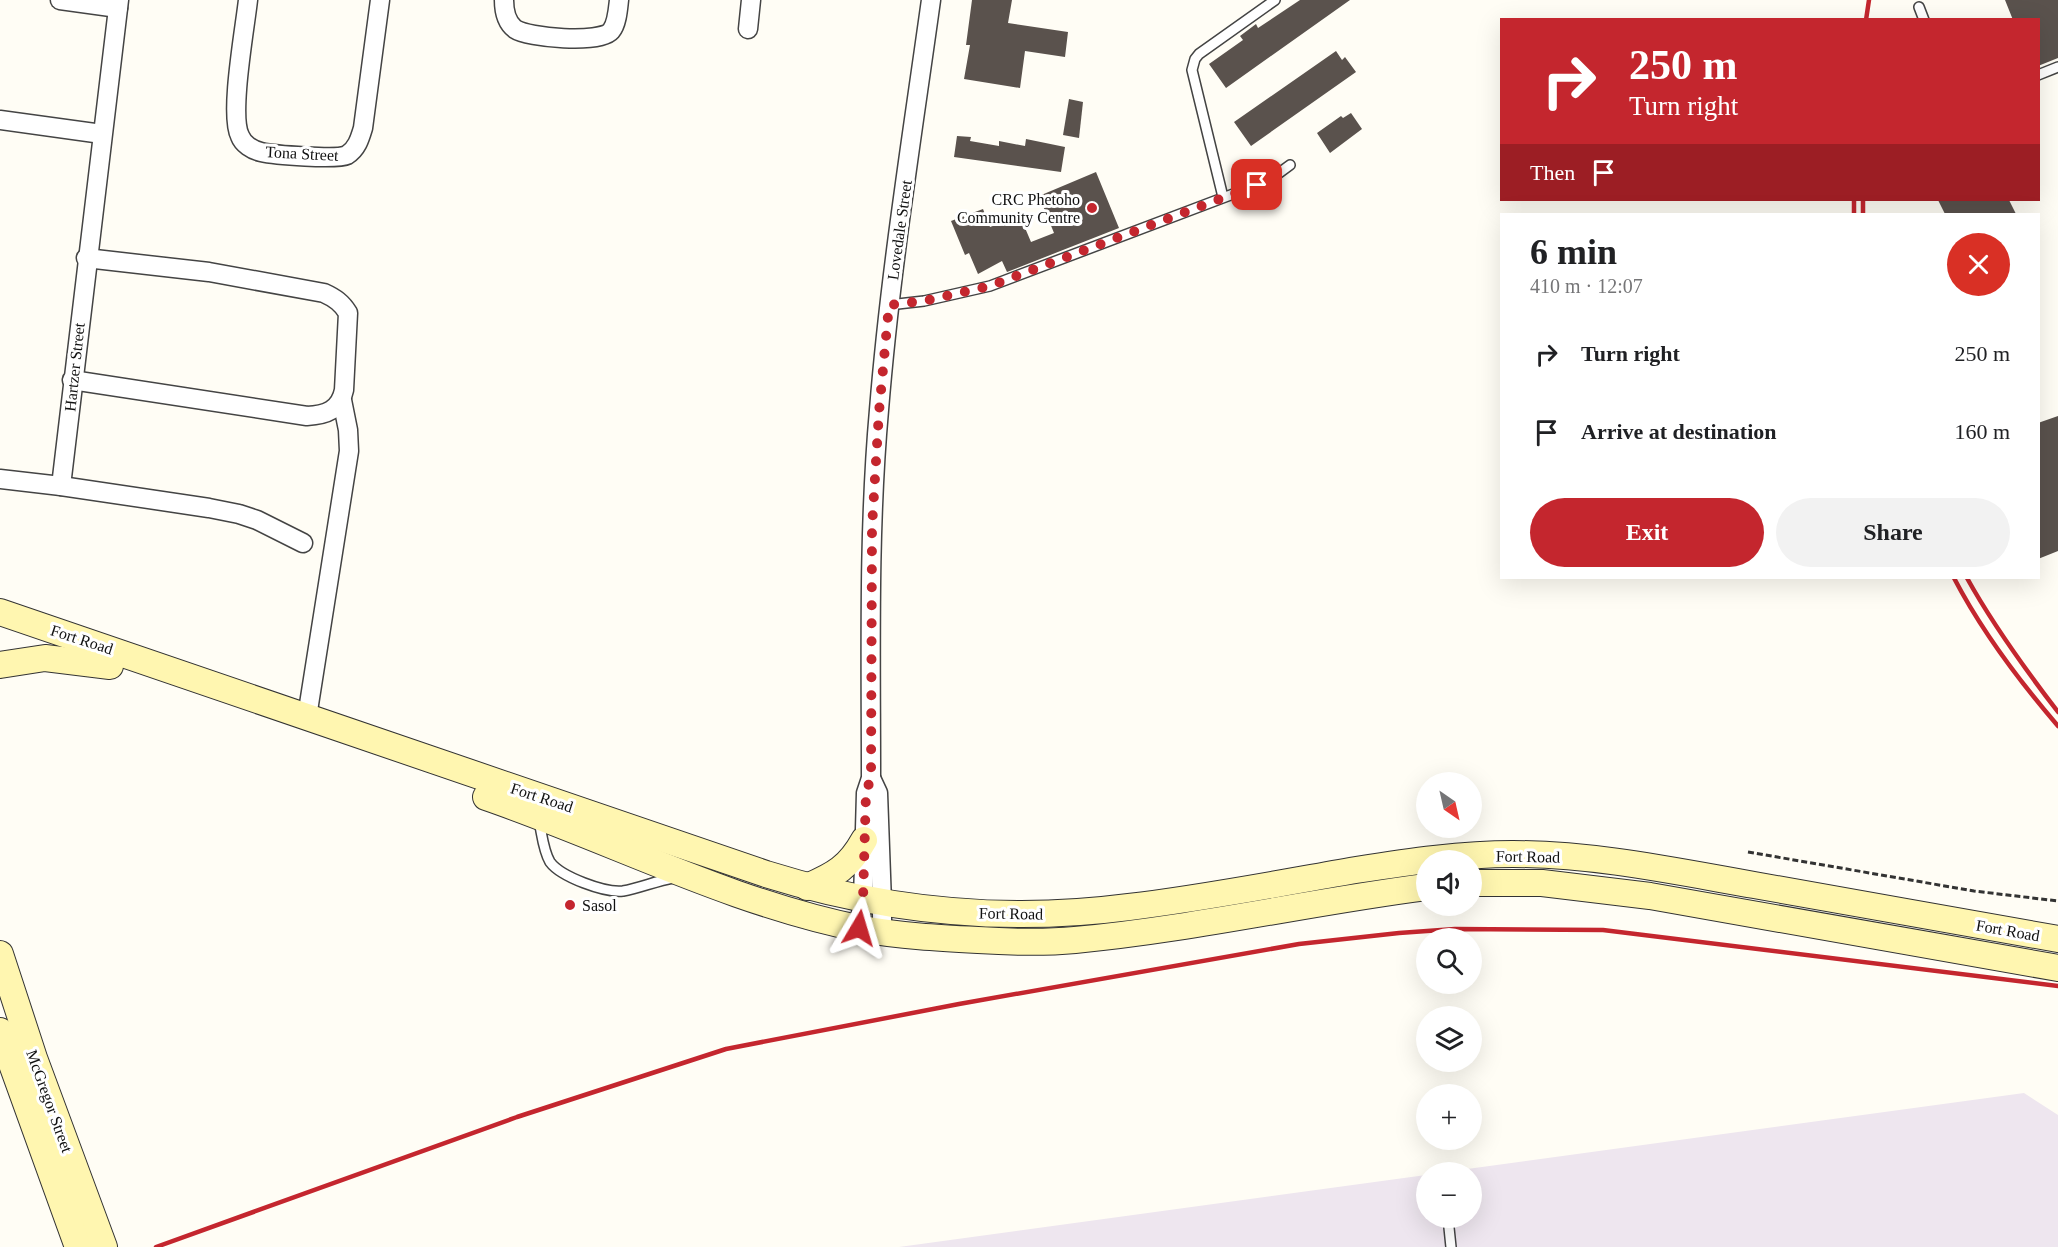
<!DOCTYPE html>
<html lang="en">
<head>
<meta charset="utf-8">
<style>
	body { margin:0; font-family:"Times New Roman",serif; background:#f2f2f2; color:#202124; height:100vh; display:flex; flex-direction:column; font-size:22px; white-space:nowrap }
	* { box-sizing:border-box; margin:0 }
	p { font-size:20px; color:#757577 }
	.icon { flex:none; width:33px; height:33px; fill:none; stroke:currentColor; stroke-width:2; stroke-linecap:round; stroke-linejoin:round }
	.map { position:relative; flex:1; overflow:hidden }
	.side { position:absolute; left:1500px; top:213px; width:540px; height:366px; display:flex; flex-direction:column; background:#fff; border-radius:0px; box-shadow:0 6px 24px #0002 }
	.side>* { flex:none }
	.guide { position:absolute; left:1500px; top:18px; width:540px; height:183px; border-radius:0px; box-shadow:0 6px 24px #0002; background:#c4262e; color:#fff; overflow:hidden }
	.needle { width:39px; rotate:146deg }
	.buttons { position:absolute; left:1416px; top:772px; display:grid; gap:12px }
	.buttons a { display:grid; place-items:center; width:66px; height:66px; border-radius:50%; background:#fff; box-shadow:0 6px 24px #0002; font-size:30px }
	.pin { position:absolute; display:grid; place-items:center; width:51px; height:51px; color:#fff; margin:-26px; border-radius:12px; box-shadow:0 3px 9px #0006 }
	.me { position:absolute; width:66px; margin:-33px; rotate:7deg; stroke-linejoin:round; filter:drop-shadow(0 0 4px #0008) }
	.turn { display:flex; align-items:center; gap:21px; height:126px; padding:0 30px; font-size:27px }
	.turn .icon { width:78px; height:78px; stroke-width:2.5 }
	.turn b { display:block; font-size:42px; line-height:51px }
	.then { display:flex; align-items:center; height:57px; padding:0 30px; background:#0003; gap:12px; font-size:22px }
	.round { display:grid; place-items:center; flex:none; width:63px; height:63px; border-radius:32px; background:#f2f2f2 }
	.headline { display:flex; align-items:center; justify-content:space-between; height:102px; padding:0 30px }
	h1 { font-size:36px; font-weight:800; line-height:45px }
	.action { display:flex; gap:12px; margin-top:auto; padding:12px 30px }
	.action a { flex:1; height:69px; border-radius:36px; background:#c4262e; color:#fff; font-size:24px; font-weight:800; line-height:69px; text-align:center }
	.action a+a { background:#f2f2f2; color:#202124 }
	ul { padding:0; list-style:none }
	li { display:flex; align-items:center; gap:18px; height:78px; padding:0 30px }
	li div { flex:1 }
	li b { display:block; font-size:22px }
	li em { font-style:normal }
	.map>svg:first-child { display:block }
	.industrial { fill:#eee6ef }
	.building { fill:#5a524d }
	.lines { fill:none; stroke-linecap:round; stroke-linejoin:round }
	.lane-casing { stroke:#444; stroke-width:12 }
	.street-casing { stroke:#444; stroke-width:21 }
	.secondary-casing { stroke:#333; stroke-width:28 }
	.path { stroke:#333; stroke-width:3; stroke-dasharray:6 3; stroke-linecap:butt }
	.lane { stroke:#fff; stroke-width:9 }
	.street { stroke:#fff; stroke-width:18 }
	.secondary { stroke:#fff6b0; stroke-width:26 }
	.rail { stroke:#c4262e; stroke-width:4.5 }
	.route { stroke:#c4262e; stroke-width:10; stroke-dasharray:0 18 }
	.poi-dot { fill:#c4262e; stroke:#fff; stroke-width:2 }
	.labels { text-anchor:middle; stroke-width:6; stroke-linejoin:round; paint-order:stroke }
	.street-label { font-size:16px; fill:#111; stroke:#fff }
	.poi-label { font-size:16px; fill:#111; stroke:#fff; text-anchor:end }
</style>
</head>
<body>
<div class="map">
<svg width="2058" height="1247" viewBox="0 0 2058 1247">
	<rect width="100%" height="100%" fill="#fffdf5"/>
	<polygon class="industrial" points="2024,1093 2058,1115 2058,1247 899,1247 1426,1175 1426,1218 1472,1218 1472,1173 1438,1173"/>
	<g class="building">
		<polygon points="972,0 1012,0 1008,23 1068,32 1065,57 1025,51 1020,88 964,79 970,45 966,45"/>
		<polygon points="1300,0 1350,0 1226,88 1209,64 1243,40 1240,36 1256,24 1258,28"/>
		<polygon points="2005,0 2058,0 2058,58 2038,66 2038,20 2013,20"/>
		<polygon points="1336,51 1342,60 1345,57 1356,72 1251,146 1234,122"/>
		<polygon points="1069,99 1083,102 1079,138 1063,135"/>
		<polygon points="1351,113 1362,129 1330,153 1317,133 1341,116 1343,118"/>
		<polygon points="957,136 971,137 970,141 999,146 999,141 1025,146 1026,139 1065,147 1061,172 954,157"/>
		<polygon points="1096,172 1119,228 1007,272 1002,261 978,274 969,253 965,255 951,221 983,209 990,227 1020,216 1031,242 1054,233 1039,196"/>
		<polygon points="1938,200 2009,200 2016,214 1945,214"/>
		<polygon points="2058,416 2058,551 2038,559 2038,423"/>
	</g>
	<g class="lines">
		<g class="lane-casing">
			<g id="lane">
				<polyline points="1919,7 1924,20"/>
				<polyline points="2038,75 2058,67"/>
				<polyline points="1223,197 1192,70 1195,59 1199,54 1275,0"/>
				<polyline points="889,305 924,301 990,286 1257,185 1271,179 1290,165"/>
				<path d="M 539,821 C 542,834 543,850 550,862 C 561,877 605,893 623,891 C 640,888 656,881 673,878"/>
				<polyline points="1448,1218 1451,1247"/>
			</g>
		</g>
		<g class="street-casing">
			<g id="street">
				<polyline points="60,0 118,8"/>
				<path d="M 248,0 C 245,28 229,115 240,136 C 243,144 252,150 261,152 C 274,155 337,160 347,155 C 357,149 360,138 363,128 L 380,0"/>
				<path d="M 504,0 C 504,11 506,22 515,29 C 528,38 600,44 611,31 C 617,24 618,9 619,0"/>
				<polyline points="748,29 751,0"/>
				<polyline points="0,120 102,134"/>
				<path d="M 72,380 L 307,416 C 326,415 340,410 344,390 L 348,313 C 342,303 335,298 324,293 L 209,272 L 86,258"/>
				<polyline points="0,479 61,486 209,508 239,514 257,520 303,543"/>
				<polyline points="61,486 119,0"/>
				<polyline points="307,717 349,451 348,430 342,400"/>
				<polyline points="871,778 878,793 882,903 882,932"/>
				<path d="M 859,928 L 863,900 L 866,793 L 871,778 C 871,656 868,533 879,410 C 890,273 912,137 931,0"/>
			</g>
		</g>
		<g class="secondary-casing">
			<g id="secondary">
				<path d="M 0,612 L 766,874 C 884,911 1007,923 1129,907 C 1205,898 1281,883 1356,870 C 1408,862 1461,854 1513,854 C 1594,854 1674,871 1754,885 C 1855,903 1957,921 2058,939"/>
				<polyline points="0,665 45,658 110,666"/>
				<path d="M 486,797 C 611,840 731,903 862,929 C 900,936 939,938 978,940 C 1010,942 1043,943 1075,940 C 1193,929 1309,902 1426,887"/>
				<polyline points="1472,883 1542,883 1650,896 2058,968"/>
				<path d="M 807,887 C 835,875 849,867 864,840"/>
				<polyline points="0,954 34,1058 104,1247"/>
				<polyline points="0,1031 78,1247"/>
			</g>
		</g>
		<polyline class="path" points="1748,852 1974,891 2058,901"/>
		<use href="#lane" class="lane"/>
		<use href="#street" class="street"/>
		<use href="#secondary" class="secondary"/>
		<g class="rail">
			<polyline points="1866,20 1869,0"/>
			<polyline points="1854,200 1854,214"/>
			<polyline points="1863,214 1863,200"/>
			<path d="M 1954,578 C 1980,628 2021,683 2058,726"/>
			<path d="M 1967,578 C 1993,625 2025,669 2058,712"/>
			<polyline points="156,1247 517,1117 726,1049 959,1004 1299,944 1399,933 1455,929 1603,930 2058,986"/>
		</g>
	</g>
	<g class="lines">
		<polyline class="route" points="859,928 863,900 866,792 871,778 872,527 879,412 889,305 924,301 990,286 1257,185"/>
	</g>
	<g class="poi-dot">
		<circle cx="1092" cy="208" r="6"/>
		<circle cx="570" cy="905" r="6"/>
	</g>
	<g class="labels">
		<g class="street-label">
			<text transform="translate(302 153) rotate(3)" y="6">Tona Street</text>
			<text transform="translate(899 230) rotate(-82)" y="6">Lovedale Street</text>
			<text transform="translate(74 367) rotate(-84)" y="6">Hartzer Street</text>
			<text transform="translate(82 639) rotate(18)" y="6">Fort Road</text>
			<text transform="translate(542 797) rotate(18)" y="6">Fort Road</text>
			<text transform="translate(1528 856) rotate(1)" y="6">Fort Road</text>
			<text transform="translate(1011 913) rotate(1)" y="6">Fort Road</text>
			<text transform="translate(2008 930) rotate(10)" y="6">Fort Road</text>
			<text transform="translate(50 1101) rotate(70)" y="6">McGregor Street</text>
		</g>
		<g class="poi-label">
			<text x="1080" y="205">CRC Phetoho<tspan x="1080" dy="18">Community Centre</tspan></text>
			<text x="582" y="911" text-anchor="start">Sasol</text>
		</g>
	</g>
</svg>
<div class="buttons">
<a><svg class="needle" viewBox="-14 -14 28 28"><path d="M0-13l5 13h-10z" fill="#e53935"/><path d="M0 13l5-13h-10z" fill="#757577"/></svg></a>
<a><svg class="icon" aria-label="sound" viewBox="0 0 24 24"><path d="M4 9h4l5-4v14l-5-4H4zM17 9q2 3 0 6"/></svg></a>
<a><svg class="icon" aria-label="search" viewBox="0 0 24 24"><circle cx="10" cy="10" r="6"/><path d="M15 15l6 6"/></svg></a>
<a><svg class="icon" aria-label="layers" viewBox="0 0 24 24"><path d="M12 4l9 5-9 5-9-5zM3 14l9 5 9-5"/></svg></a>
<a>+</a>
<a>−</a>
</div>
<div class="pin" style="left:1257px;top:185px;background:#d93025"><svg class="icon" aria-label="arrive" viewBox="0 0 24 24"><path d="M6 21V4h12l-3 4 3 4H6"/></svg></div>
<svg class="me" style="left:859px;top:928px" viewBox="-20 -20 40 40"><path d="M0-17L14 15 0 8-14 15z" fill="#c4262e" stroke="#fff" stroke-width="4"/></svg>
<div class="guide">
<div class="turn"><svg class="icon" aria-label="right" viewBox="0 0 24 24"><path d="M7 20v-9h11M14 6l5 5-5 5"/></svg><div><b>250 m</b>Turn right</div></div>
<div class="then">Then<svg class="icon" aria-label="arrive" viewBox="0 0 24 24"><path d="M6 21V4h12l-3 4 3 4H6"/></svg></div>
</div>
<section class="side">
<div class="headline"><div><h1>6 min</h1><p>410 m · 12:07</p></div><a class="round" style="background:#d93025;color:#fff"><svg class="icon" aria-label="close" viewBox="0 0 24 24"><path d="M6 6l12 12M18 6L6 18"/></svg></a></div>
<ul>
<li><svg class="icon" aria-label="right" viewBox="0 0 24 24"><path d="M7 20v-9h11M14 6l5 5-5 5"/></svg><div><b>Turn right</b></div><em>250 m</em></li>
<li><svg class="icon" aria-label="arrive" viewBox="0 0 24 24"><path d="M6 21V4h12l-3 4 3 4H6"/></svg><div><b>Arrive at destination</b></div><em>160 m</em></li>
</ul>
<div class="action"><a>Exit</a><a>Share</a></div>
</section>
</div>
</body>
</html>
